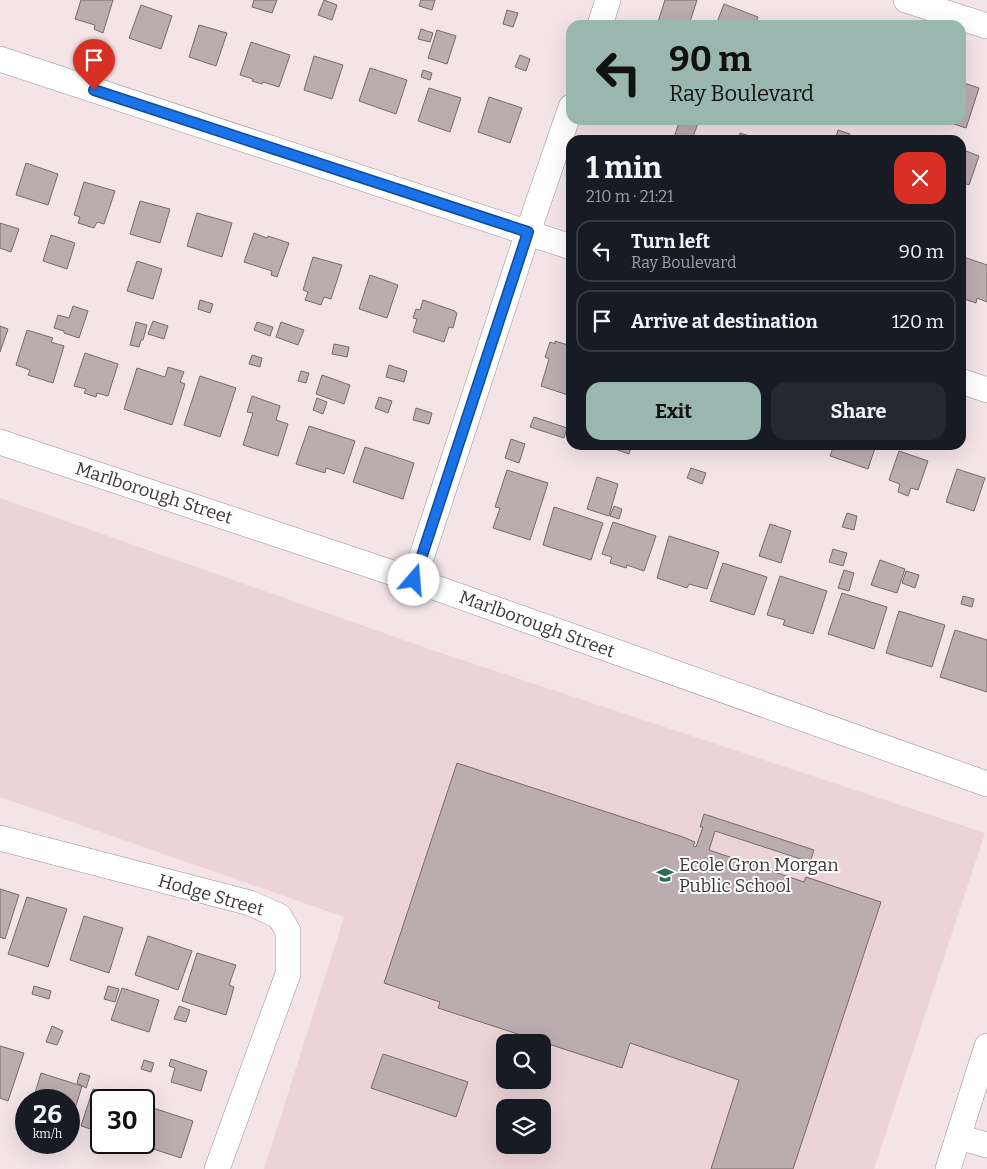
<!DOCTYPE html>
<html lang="en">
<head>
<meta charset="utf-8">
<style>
	body { margin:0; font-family:Bitter,serif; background:#242831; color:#f1f3f6; height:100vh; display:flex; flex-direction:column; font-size:19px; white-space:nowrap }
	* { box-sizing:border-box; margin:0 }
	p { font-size:16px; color:#9ea1a6 }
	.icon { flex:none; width:28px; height:28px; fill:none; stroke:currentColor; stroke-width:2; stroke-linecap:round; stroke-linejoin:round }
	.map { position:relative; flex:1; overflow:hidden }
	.panel { position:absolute; left:566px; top:135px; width:400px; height:315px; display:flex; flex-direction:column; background:#171b24; border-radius:15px; box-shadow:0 5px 20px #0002 }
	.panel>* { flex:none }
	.top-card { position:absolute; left:566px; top:20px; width:400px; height:105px; border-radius:15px; box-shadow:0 5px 20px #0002; background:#99b6af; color:#111; overflow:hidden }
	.fabs { position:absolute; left:496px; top:1034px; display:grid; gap:10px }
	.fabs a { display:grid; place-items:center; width:55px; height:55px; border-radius:10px; background:#171b24; box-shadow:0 5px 20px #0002; font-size:25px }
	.speed { position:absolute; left:15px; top:1089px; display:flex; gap:10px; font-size:25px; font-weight:700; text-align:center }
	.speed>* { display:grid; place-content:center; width:65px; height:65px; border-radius:50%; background:#171b24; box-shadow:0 5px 20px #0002; line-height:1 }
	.speed small { font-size:12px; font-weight:400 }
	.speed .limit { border:2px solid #111; border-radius:8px; background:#fff; color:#111 }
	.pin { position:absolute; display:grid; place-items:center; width:42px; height:42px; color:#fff; margin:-51px -21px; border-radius:50% 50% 50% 0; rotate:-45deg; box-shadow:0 0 5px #0007 }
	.pin .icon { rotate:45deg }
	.me { position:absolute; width:55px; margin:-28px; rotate:18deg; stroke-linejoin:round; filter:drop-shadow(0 0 4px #0008) }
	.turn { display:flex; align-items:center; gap:18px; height:105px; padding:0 20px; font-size:22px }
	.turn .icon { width:65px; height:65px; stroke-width:2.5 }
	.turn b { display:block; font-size:35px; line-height:42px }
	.round { display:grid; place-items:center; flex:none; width:52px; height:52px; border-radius:15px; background:#242831 }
	.overview { display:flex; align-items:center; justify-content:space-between; height:85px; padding:0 20px }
	h1 { font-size:30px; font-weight:700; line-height:38px }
	.primary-button { display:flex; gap:10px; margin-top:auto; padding:10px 20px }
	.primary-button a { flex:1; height:58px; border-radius:15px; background:#99b6af; color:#111; font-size:20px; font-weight:700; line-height:58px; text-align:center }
	.primary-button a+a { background:#242831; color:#f1f3f6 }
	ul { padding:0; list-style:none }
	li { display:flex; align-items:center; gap:15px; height:62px; margin:0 10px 8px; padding:0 10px; border:2px solid #363941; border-radius:15px }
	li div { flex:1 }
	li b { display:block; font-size:19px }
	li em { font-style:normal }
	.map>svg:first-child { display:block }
	.built { fill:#ecd3d8; fill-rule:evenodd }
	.building { fill:#bbacaf; stroke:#77696c }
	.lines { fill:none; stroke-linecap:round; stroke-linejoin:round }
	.street-casing { stroke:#9d8e91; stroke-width:26 }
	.street { stroke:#fff; stroke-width:25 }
	.route-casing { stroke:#114b97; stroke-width:12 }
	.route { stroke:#1a73e8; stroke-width:9 }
	.labels { text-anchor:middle; stroke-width:4; stroke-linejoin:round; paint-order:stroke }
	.street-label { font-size:18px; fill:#3c3637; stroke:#fff }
	.poi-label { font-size:18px; fill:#3c3637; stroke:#fff; text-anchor:start }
</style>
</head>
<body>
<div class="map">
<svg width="987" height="1169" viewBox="0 0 987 1169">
	<rect width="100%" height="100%" fill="#f4e4e8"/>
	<path class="built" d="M 0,498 L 432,650 L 985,833 L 874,1169 L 264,1169 L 344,917 L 0,797 ZM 505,1042 L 542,1042 L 542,1080 L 505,1080 ZM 505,1108 L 542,1108 L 542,1145 L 505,1145 Z"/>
	<g class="building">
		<polygon points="81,0 113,0 103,33 94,29 95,25 75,19"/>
		<polygon points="254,0 277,0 272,13 252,7"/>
		<polygon points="324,0 337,5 332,20 318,15"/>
		<polygon points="421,0 435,0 432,10 419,6"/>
		<polygon points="665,0 697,0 689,25 657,25"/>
		<polygon points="724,4 758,17 755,25 716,25"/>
		<polygon points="141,5 172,16 161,49 129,38"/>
		<polygon points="507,10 518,13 513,27 503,24"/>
		<polygon points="199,25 227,33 216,66 189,57"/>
		<polygon points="421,29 433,33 430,42 418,39"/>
		<polygon points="437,30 456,36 447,64 428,58"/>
		<polygon points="251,42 290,55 279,87 263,82 262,84 252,81 253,79 240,75"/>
		<polygon points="520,55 530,59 526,71 515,67"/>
		<polygon points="314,56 343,65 332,99 304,90"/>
		<polygon points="370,68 407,80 396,114 359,101"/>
		<polygon points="423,70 432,73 430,80 421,77"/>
		<polygon points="961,82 979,88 966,128 942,120 961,120"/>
		<polygon points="429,88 461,98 450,132 418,121"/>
		<polygon points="489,97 522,108 510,143 478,132"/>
		<polygon points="680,120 699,120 692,140 673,140"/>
		<polygon points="838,130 850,134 848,140 835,140"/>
		<polygon points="740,133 762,140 738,140"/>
		<polygon points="961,149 979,156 969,185 961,182"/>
		<polygon points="26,163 58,174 48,205 16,195"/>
		<polygon points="84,182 115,191 104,224 97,222 94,228 78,223 80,217 74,215"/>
		<polygon points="140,201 170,209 160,243 130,234"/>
		<polygon points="197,213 232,223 222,257 187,246"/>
		<polygon points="0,223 19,229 11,252 0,248"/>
		<polygon points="254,233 267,238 268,236 289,243 277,277 271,275 272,271 244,262"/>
		<polygon points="51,235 75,243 67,269 43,261"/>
		<polygon points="961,256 987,265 987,302 977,298 976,303 961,298"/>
		<polygon points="313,257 342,265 331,299 324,297 321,305 305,300 308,292 303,290"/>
		<polygon points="137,261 162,269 153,299 127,291"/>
		<polygon points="370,275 398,285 387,318 359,309"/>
		<polygon points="200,300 213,304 210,313 198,309"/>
		<polygon points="423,300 455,311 455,312 457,313 453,328 449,327 444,342 413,332 417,319 413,318 416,309 420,310"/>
		<polygon points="73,306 88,311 79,338 64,333 64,331 54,328 58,315 69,318"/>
		<polygon points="153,321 168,326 164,339 148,334"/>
		<polygon points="136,322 147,325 143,340 141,340 139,347 130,345"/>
		<polygon points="257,322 273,327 270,336 254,330"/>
		<polygon points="281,322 304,330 298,345 276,337"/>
		<polygon points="0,326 8,329 0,352"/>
		<polygon points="27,330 53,338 51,342 64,346 53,383 28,375 30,370 16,365"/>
		<polygon points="555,341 571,346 571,396 541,386 549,359 545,357 550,342 555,344"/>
		<polygon points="334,344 349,347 347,357 332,354"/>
		<polygon points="85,353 118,364 108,396 97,393 96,397 84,393 86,389 74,386"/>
		<polygon points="252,355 262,358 260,367 249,364"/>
		<polygon points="389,365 407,371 404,382 386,377"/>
		<polygon points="168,367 184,372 180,382 185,384 172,425 124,409 137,368 165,377"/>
		<polygon points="301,371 309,373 306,383 298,381"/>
		<polygon points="322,375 350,385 344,404 316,394"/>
		<polygon points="200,376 236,388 220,437 184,425"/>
		<polygon points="252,396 280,406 276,420 288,424 278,456 243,445 253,413 247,412"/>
		<polygon points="379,397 392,401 388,413 375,408"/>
		<polygon points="317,398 327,402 323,414 313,410"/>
		<polygon points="416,408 432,413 429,424 413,420"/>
		<polygon points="534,417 567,428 564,438 530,427"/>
		<polygon points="309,426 355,441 344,474 326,468 325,473 296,464"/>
		<polygon points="511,439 525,444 519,463 505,458"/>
		<polygon points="603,445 632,445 629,454"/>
		<polygon points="834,445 876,445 868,469 830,456"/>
		<polygon points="365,447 414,463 403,499 353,482"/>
		<polygon points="899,451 928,461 918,490 911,488 908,496 898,492 900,484 889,480"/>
		<polygon points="691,468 706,473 702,484 687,478"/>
		<polygon points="957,469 985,478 974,511 946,502"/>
		<polygon points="507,470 548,483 530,540 493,528 500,508 495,507"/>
		<polygon points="597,477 618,484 609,516 587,509"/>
		<polygon points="614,506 622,509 619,519 610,516"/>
		<polygon points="554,507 603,523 591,560 543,545"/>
		<polygon points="847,513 857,516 854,530 842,527"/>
		<polygon points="613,522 656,536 644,571 627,565 626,568 610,563 612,557 602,554"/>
		<polygon points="770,524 791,531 781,563 759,556"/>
		<polygon points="669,536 719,552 707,589 689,584 687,588 657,578"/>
		<polygon points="833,549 847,553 843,566 829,562"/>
		<polygon points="880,560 905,569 897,593 871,585"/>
		<polygon points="723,563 767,577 754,615 710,601"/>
		<polygon points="844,570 854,573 849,591 838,588"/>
		<polygon points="906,571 919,575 915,588 902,583"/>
		<polygon points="780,576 827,591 813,634 783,625 785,620 767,615"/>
		<polygon points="842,593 887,607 874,649 828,634"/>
		<polygon points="963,596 974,599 972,607 961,604"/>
		<polygon points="899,611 945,625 932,667 886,653"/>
		<polygon points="955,630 987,640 987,692 940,677"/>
		<polygon points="457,763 683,837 695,842 693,846 696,847 703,827 700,827 704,814 814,850 810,862 715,831 709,850 804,882 806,877 881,902 793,1169 711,1169 739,1080 630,1043 622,1068 438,1008 440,1002 384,983"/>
		<polygon points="0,889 19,895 5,939 0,937"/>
		<polygon points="27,897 67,909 48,967 8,954"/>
		<polygon points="84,916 123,928 109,973 70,960"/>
		<polygon points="148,936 192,951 178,990 135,975"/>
		<polygon points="197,953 236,965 229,985 234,987 226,1015 182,1001"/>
		<polygon points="34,986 51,991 49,999 32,994"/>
		<polygon points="108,986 119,989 115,1002 104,999"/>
		<polygon points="122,988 159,1000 149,1032 111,1020"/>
		<polygon points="179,1006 190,1010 186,1022 174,1019"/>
		<polygon points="52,1026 63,1031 57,1045 46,1042"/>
		<polygon points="0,1046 24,1053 8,1101 0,1098"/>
		<polygon points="383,1054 468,1082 456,1117 371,1088"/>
		<polygon points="171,1059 207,1071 201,1091 171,1082 175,1068 169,1066"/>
		<polygon points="144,1060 154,1063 151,1072 141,1069"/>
		<polygon points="41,1073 82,1086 71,1122 69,1121 69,1100 33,1100"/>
		<polygon points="80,1073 90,1076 86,1088 77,1083"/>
		<polygon points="93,1089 127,1100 101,1100 101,1132 81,1126"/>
		<polygon points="150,1107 193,1121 181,1158 138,1144 139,1142 144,1142 144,1126"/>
	</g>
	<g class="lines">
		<g class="street-casing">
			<g id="street">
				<polyline points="906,0 987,26"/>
				<polyline points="600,25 608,0"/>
				<polyline points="0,59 571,247"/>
				<polyline points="961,381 987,390"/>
				<polyline points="0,442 414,580 987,784"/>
				<polyline points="414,580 528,232 571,107"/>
				<polyline points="0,838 250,903 279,916 288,931 288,974 217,1169"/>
				<polyline points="958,1137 987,1145"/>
				<polyline points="948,1169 987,1046"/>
			</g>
		</g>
		<use href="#street" class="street"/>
	</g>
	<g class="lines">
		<g class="route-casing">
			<polyline id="route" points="94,90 528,232 414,580"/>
		</g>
		<use href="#route" class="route"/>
	</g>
	<defs>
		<g id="school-bare" transform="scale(1.35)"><path d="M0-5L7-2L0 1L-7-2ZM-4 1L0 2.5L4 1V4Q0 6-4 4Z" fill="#2d6b59" stroke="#fff" stroke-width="2.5" paint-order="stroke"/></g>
	</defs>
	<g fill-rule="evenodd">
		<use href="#school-bare" x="665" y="875"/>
	</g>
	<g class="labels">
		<g class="street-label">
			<text transform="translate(154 493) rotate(18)" y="6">Marlborough Street</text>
			<text transform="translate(537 624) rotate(20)" y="6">Marlborough Street</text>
			<text transform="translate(211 895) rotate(16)" y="6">Hodge Street</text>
		</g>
		<g class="poi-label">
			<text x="679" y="871">Ecole Gron Morgan<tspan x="679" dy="21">Public School</tspan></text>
		</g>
	</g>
</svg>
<div class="fabs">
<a><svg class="icon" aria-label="search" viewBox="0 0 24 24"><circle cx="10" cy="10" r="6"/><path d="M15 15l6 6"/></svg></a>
<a><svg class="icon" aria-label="layers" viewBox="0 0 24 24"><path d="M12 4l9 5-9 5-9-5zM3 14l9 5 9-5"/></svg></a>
</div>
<div class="speed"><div>26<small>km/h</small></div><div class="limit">30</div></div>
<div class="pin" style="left:94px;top:90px;background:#d93025"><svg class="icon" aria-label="arrive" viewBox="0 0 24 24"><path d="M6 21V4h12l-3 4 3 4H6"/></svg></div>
<svg class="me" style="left:414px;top:580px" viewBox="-20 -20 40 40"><circle r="19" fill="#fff"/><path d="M0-13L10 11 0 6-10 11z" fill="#1a73e8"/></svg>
<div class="top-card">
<div class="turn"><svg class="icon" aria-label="left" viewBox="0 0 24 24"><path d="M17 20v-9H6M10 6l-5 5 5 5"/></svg><div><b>90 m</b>Ray Boulevard</div></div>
</div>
<section class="panel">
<div class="overview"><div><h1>1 min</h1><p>210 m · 21:21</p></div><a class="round" style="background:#d93025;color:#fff"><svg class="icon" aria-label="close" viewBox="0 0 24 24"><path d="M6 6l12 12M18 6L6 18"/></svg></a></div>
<ul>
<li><svg class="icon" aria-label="left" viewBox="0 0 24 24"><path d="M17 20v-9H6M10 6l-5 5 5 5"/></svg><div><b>Turn left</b><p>Ray Boulevard</p></div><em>90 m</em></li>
<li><svg class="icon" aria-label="arrive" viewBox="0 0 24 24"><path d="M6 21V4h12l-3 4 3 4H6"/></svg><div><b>Arrive at destination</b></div><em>120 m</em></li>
</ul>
<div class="primary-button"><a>Exit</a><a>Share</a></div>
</section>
</div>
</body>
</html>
